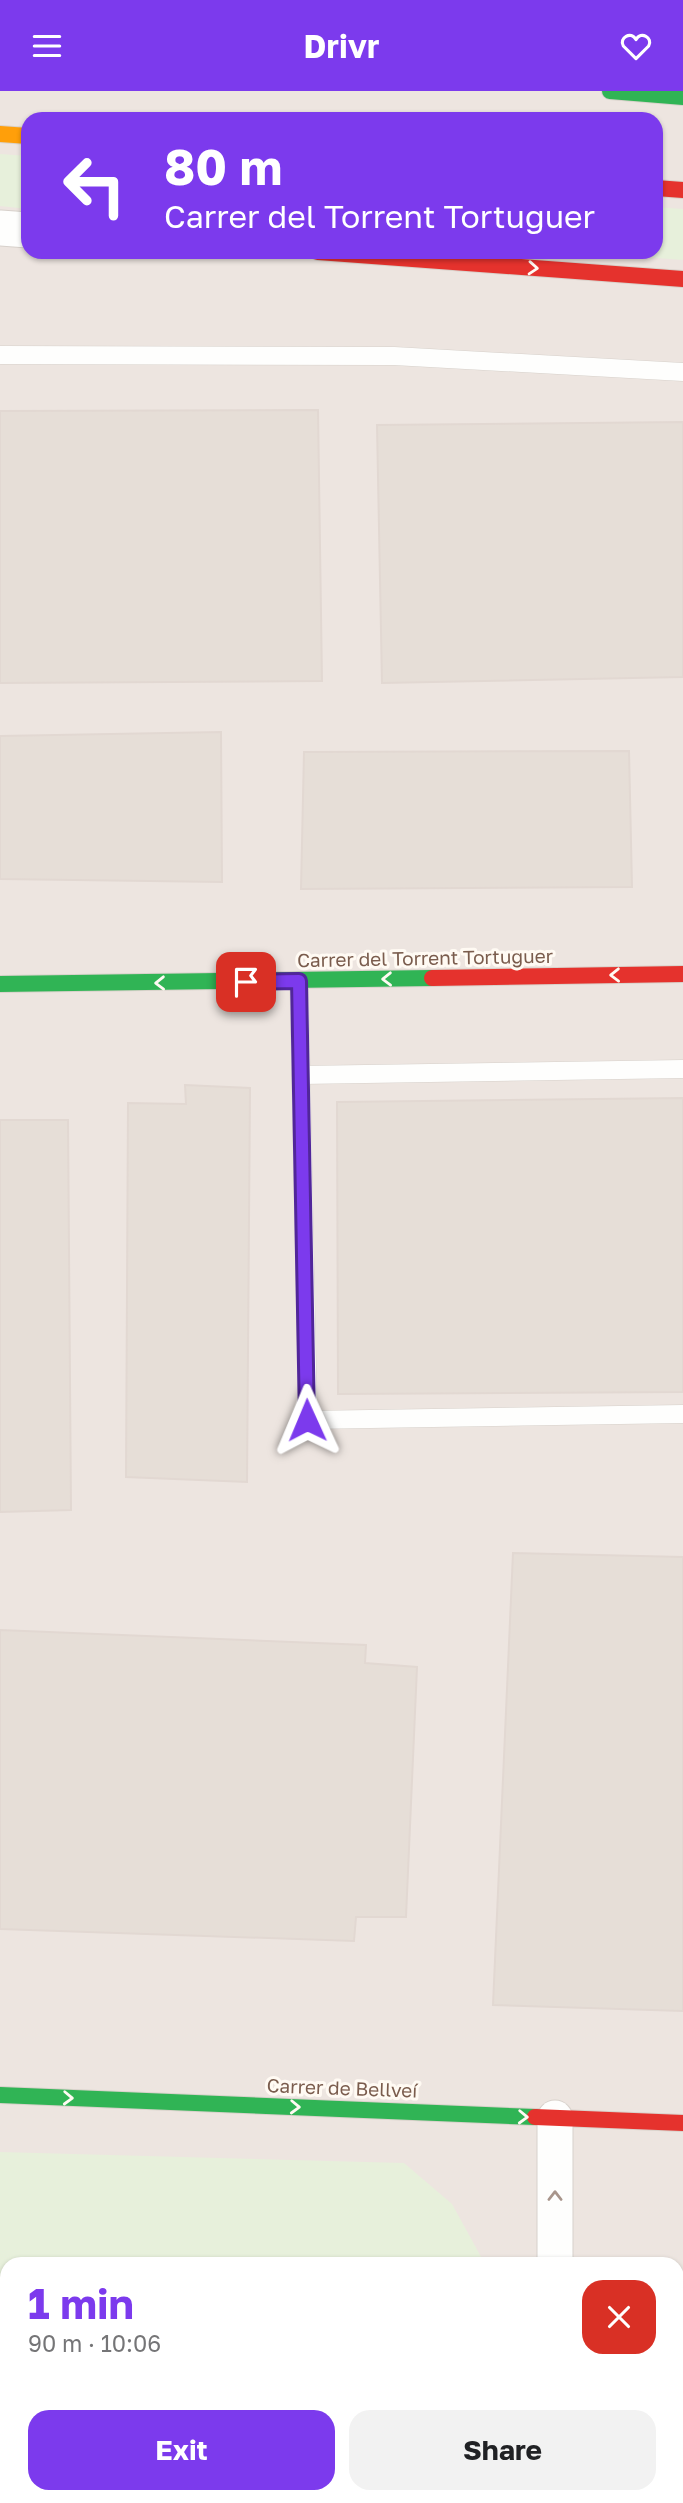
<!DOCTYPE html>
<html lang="en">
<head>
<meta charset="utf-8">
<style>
	body { margin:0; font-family:"Golos Text",sans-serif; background:#f2f2f2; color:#202124; height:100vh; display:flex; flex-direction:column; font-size:26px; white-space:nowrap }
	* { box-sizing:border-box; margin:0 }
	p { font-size:23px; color:#757577 }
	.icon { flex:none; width:38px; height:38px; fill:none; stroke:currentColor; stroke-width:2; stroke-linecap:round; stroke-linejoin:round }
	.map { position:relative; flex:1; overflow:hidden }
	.sheet { position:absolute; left:0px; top:2166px; width:684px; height:247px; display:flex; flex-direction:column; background:#fff; border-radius:21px 21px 0 0; box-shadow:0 2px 5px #0004 }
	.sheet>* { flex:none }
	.banner { position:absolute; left:21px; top:21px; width:642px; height:147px; border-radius:21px; box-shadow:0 2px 5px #0004; background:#7c3aed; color:#fff; overflow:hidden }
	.pin { position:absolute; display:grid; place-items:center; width:60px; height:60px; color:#fff; margin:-30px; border-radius:14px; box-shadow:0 4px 10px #0006 }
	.me { position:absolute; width:77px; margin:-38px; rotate:359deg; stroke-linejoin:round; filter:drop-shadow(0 0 5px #0008) }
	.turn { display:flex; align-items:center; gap:24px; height:147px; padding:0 28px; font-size:32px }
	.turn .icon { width:91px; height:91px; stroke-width:2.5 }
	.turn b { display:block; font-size:49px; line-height:60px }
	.round { display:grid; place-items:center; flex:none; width:74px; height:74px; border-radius:21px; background:#f2f2f2 }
	.summary { display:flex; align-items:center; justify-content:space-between; height:119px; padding:0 28px }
	h1 { font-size:42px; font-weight:700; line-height:52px; color:#7c3aed }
	.button { display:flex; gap:14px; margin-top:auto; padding:14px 28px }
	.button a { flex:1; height:80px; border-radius:21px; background:#7c3aed; color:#fff; font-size:28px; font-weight:700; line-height:80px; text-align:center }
	.button a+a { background:#f2f2f2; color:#202124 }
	header { display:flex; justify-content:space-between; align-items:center; height:91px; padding:0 28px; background:#7c3aed; color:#fff; font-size:32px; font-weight:700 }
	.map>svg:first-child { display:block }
	.industrial { fill:#ede5e0; fill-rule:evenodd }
	.green { fill:#e7f0db }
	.building { fill:#e6ded7; stroke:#e2d8d2; stroke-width:2 }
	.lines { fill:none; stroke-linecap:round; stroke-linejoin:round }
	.lane-casing { stroke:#d7d1cb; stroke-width:19 }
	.street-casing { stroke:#d7d1cb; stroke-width:37 }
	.fast-casing { stroke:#d9d2cb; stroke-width:18 }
	.slow-casing { stroke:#d9d2cb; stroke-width:18 }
	.jam-casing { stroke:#d9d2cb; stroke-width:18 }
	.lane { stroke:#fefefd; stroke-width:18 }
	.street { stroke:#fefefd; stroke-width:35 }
	.fast { stroke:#30b455; stroke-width:16 }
	.slow { stroke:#ff9f0a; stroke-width:16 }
	.jam { stroke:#e5322d; stroke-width:16 }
	.oneway { stroke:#fffaf3 }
	.oneway2 { stroke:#a8958b }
	.route-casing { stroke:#51269a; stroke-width:18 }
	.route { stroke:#7c3aed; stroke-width:12 }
	.labels { text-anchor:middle; stroke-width:6; stroke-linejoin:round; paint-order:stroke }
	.street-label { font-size:19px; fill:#7a5c4d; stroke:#fffaf3 }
</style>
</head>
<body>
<header><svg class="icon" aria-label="menu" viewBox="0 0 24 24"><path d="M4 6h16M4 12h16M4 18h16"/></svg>Drivr<svg class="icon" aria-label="heart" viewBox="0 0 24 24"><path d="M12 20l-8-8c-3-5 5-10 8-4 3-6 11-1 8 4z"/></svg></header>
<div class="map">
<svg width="683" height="2412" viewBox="0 0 683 2412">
	<rect width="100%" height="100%" fill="#f9f5f0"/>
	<path class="industrial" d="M 0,0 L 683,0 L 683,2412 L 0,2412 ZM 28,28 L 656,28 L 656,161 L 28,161 ZM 7,2174 L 677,2174 L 677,2406 L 7,2406 Z"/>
	<g class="green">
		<polygon points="0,63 28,65 28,118 0,115"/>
		<polygon points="656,116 683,118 683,169 575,161 656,161"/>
		<polygon points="0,2061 404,2072 452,2113 485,2173 7,2174 7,2406 503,2406 503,2412 0,2412"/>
	</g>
	<g class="building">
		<polygon points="318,319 322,590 0,592 0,320"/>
		<polygon points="683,331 683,586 382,592 377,334"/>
		<polygon points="221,641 222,791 0,788 0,645"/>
		<polygon points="629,660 632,796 301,798 304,661"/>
		<polygon points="185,994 250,997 247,1391 126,1386 128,1012 186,1013"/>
		<polygon points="683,1007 683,1301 338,1303 337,1011"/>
		<polygon points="0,1029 68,1029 71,1419 0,1421"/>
		<polygon points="513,1462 683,1466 683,1920 493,1914"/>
		<polygon points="0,1539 366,1554 365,1572 417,1576 406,1826 356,1826 354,1850 0,1838"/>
		<polygon points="683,2182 683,2412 663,2412 663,2406 677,2406 677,2186"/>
	</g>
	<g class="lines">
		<g class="lane-casing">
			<g id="lane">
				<polyline points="0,264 394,265 683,281"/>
				<polyline points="299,890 308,1329 683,1323"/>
				<polyline points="301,984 683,978"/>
			</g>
		</g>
		<g class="street-casing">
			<g id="street">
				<polyline points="0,137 28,139"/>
				<polyline points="555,2027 555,2174"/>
				<polyline points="556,2406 556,2412"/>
			</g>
		</g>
		<g class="fast-casing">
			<g id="fast">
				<polyline points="610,0 683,6"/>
				<polyline points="0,893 432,887"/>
				<polyline points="0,2004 535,2026"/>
			</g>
		</g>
		<g class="slow-casing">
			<polyline id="slow" points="0,43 28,45"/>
		</g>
		<g class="jam-casing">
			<g id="jam">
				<polyline points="656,97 683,99"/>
				<polyline points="318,161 683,188"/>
				<polyline points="432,887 683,883"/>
				<polyline points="535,2026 683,2032"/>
			</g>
		</g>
		<use href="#lane" class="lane"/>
		<use href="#street" class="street"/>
		<use href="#fast" class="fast"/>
		<use href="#slow" class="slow"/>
		<use href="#jam" class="jam"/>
	</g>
	<defs><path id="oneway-chevron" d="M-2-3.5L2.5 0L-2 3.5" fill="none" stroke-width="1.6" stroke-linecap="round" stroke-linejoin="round" transform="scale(1.75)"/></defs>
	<g class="oneway">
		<use href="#oneway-chevron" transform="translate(533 177) rotate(4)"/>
		<use href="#oneway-chevron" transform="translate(615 884) rotate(179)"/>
		<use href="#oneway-chevron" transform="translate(387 888) rotate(179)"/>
		<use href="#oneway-chevron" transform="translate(160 892) rotate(179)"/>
		<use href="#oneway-chevron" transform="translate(68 2007) rotate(2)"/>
		<use href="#oneway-chevron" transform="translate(295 2016) rotate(2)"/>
		<use href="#oneway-chevron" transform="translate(523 2026) rotate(2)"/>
	</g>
	<use class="oneway2" href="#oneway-chevron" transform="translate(555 2105) rotate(-90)"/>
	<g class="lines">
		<g class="route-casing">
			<polyline id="route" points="246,891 299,890 307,1329"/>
		</g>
		<use href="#route" class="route"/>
	</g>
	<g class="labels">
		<g class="street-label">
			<text transform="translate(425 867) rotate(-1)" y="7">Carrer del Torrent Tortuguer</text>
			<text transform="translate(342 1997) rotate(2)" y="7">Carrer de Bellveí</text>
		</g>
	</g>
</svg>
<div class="pin" style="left:246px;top:891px;background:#d93025"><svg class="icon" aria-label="arrive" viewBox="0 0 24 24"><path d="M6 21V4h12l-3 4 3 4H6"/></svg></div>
<svg class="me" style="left:307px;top:1329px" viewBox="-20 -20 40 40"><path d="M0-17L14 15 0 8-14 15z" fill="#7c3aed" stroke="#fff" stroke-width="4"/></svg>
<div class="banner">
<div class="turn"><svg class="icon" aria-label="left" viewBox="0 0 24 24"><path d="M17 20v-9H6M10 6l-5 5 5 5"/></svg><div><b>80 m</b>Carrer del Torrent Tortuguer</div></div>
</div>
<section class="sheet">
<div class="summary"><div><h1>1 min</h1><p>90 m · 10:06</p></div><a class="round" style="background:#d93025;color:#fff"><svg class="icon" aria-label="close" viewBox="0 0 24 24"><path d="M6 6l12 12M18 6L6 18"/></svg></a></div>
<div class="button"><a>Exit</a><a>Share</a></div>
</section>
</div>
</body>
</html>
